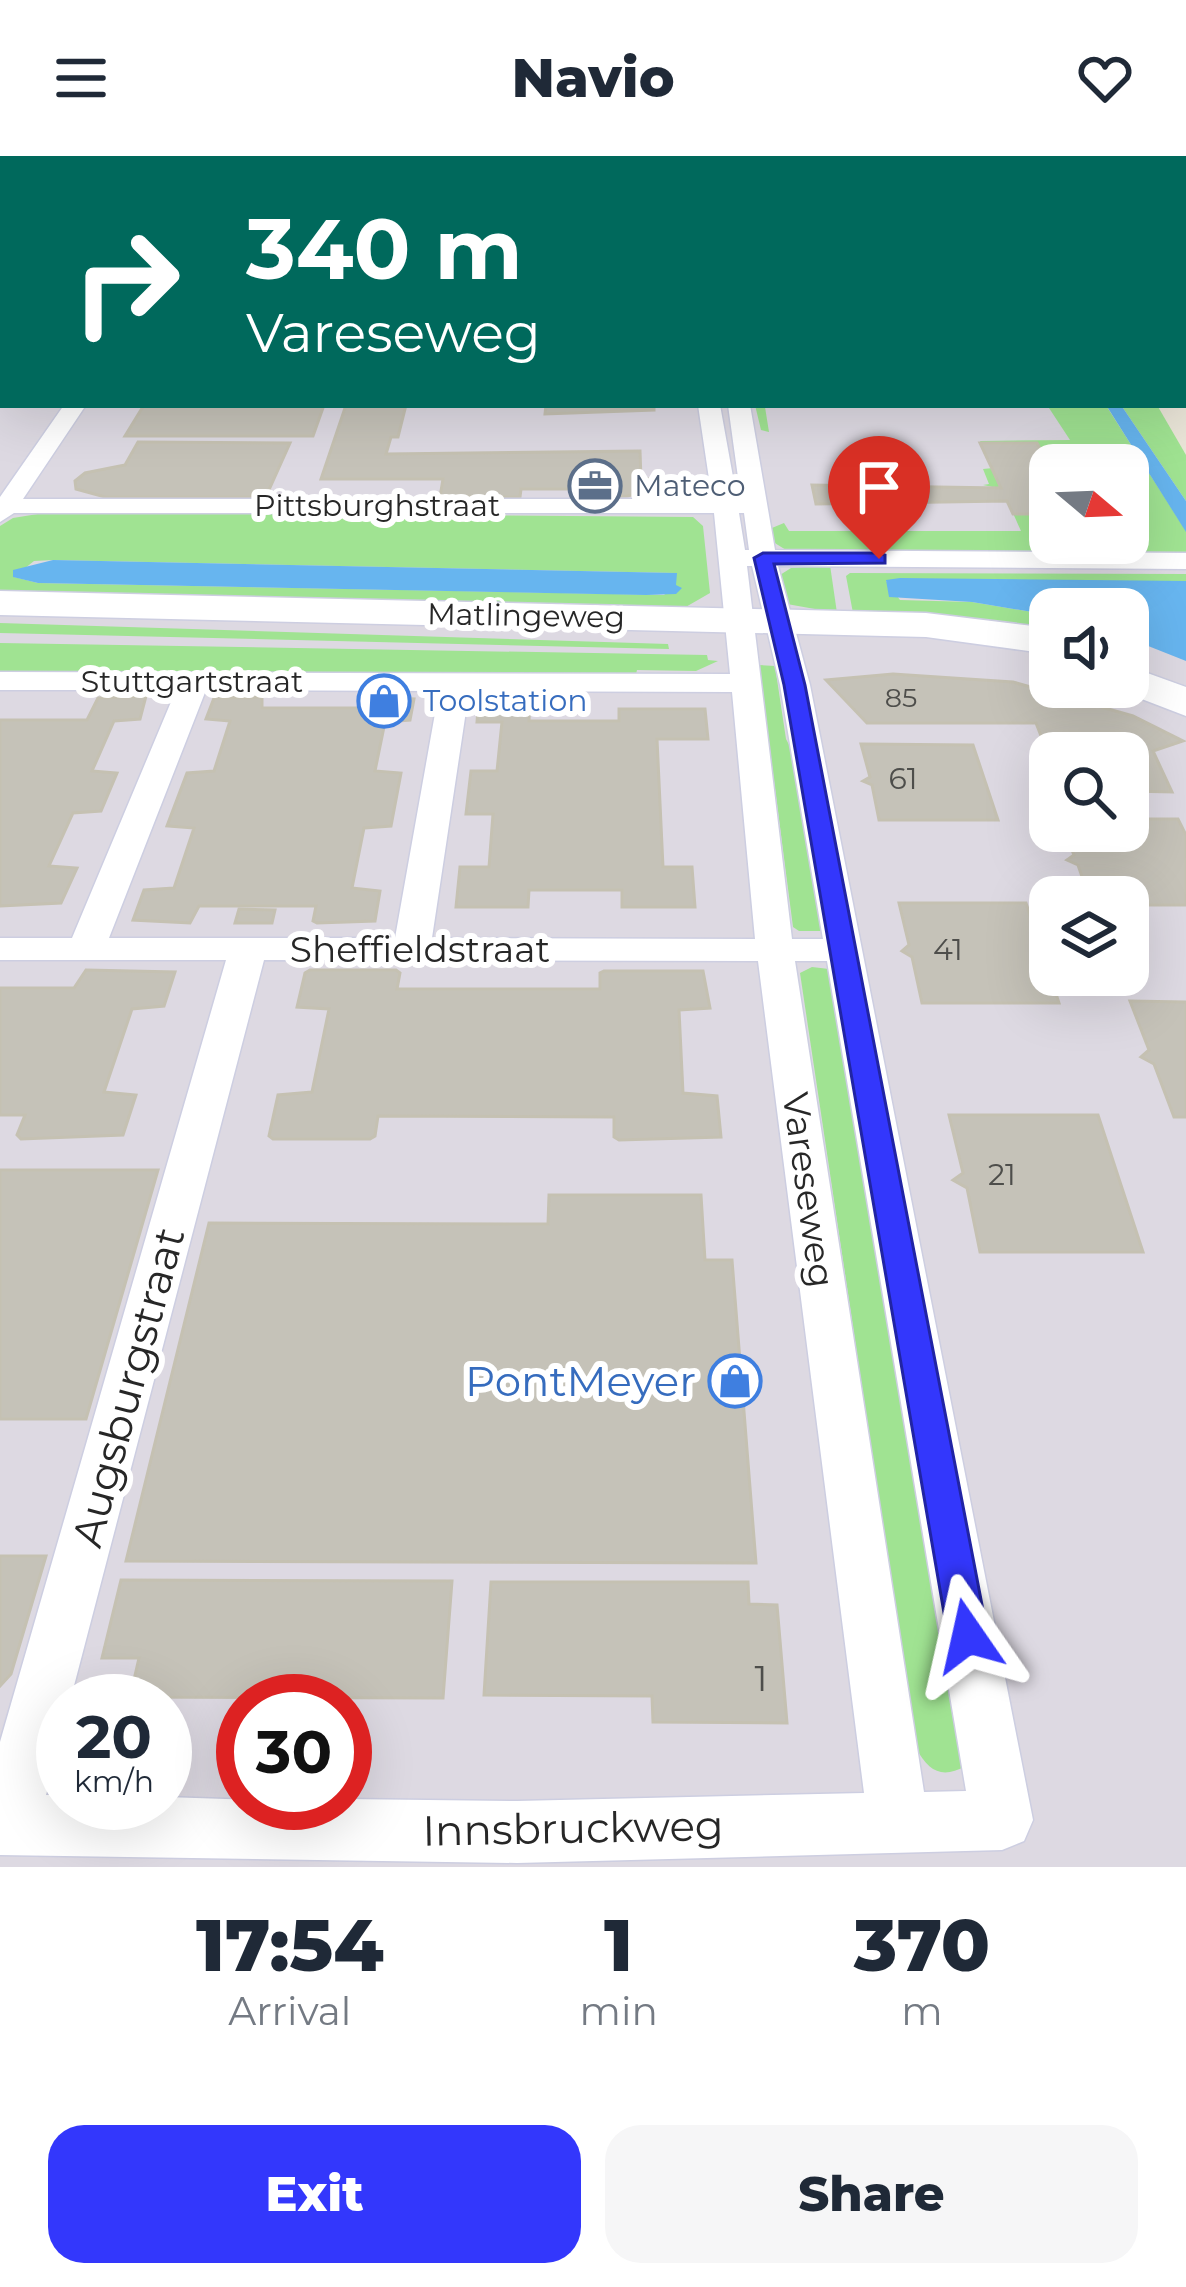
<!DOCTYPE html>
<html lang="en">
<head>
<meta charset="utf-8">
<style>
	body { margin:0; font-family:Montserrat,sans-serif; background:#f6f6f7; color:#1f2937; height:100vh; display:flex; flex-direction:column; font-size:45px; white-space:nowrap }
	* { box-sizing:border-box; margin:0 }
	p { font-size:39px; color:#747a83 }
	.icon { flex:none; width:66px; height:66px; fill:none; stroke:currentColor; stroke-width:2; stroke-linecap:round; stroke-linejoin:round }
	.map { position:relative; height:1711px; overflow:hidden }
	.panel { display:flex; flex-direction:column; background:#fff; flex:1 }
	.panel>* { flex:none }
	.guide { position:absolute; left:0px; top:0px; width:1188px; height:252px; box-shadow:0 12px 48px #0002; background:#00695c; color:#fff; overflow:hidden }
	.needle { width:78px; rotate:109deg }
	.tools { position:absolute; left:1029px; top:288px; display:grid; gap:24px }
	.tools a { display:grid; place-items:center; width:120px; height:120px; border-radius:24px; background:#fff; box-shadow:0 12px 48px #0002; font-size:60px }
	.speed { position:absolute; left:36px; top:1518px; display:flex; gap:24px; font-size:60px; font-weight:700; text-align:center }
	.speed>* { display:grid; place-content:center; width:156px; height:156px; border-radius:50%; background:#fff; box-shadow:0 12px 48px #0002; line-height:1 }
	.speed small { font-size:30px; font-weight:400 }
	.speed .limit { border:18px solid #d22; background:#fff; color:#111 }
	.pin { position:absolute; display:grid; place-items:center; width:102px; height:102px; color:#fff; margin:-123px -51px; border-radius:50% 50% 50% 0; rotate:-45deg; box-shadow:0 0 12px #0007 }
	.pin .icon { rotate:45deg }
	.me { position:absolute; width:132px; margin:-66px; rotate:349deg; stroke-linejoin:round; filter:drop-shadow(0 0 9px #0008) }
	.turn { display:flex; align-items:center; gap:42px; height:252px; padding:0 48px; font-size:54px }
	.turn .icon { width:156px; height:156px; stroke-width:2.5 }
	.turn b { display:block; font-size:84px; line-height:102px }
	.eta { display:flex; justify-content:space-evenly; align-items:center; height:204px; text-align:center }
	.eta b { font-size:72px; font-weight:800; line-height:84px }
	.action { display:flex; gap:24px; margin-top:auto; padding:24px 48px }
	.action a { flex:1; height:138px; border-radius:36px; background:#3337fc; color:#fff; font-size:48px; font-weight:800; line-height:138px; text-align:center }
	.action a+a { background:#f6f6f7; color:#1f2937 }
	header { display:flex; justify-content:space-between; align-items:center; height:156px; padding:0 48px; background:#fff; font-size:54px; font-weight:800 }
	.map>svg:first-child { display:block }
	.industrial { fill:#ddd9e2; fill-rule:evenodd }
	.green { fill:#a0e392; fill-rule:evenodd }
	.water { fill:#67b5ef }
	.building { fill:#c5c2b8; stroke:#c5c1b2; stroke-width:3 }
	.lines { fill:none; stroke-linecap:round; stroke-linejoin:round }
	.street-casing { stroke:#cdcee1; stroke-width:3 }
	.secondary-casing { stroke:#cdcee1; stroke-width:3 }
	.street { fill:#fff; fill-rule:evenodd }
	.secondary { fill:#fff; fill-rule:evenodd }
	.route { fill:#3337fc; stroke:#2124a4; stroke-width:3 }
	.labels { text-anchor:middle; stroke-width:12; stroke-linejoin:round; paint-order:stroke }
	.far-number-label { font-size:27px; fill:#4e4e4b }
	.far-service-label { font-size:30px; fill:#4e5e75; stroke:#fff; text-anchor:start }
	.far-street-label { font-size:30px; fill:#272727; stroke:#fff }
	.far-shop-label { font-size:30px; fill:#366cbe; stroke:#fff; text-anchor:start }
	.number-label { font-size:30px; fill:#4e4e4b }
	.street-label { font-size:36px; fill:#272727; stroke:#fff }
	.near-number-label { font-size:36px; fill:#4e4e4b }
	.near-shop-label { font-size:42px; fill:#366cbe; stroke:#fff; text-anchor:end }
	.near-street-label { font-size:42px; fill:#272727; stroke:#fff }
</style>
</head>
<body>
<header><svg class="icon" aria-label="menu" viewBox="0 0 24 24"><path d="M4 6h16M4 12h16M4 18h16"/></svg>Navio<svg class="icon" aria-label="heart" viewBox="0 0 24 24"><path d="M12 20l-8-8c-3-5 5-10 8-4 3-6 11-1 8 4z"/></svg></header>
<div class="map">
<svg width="1186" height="1711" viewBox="0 0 1186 1711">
	<rect width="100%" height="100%" fill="#eae5d8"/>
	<path class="industrial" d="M 0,0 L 1135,0 L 3,3 L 3,249 L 1103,249 L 1186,379 L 1186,1711 L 0,1711 ZM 1050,309 L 1128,309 L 1128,387 L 1050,387 ZM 1050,453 L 1128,453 L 1128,531 L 1050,531 ZM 1050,597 L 1128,597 L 1128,675 L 1050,675 ZM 1050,741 L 1128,741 L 1128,819 L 1050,819 ZM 63,1545 L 165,1545 L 165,1647 L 63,1647 ZM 243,1545 L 345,1545 L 345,1647 L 243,1647 Z"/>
	<g class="green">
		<path d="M 755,249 L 1107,251 L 1186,375 L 1186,399 L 786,394 L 770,384 L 767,374 L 784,367 L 789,375 L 1021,375 L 1002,333 L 983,329 L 989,328 L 983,313 L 993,312 L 980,285 L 1070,284 L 1049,252 L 765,251 L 769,276 L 761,274 ZM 1050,309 L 1128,309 L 1128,387 L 1050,387 Z"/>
		<polygon points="1121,249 1157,249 1186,299 1186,345"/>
		<path d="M 50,356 L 693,361 L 703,370 L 710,437 L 684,452 L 389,444 L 0,444 L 0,370 L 13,362 ZM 53,404 L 676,417 L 675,429 L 664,439 L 38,427 L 14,421 L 34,405 Z"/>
		<polygon points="830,409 837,457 787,448 780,419 791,412"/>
		<polygon points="850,417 1186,418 1186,425 886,425 900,444 972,446 1050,459 1050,477 853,457 846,420"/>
		<polygon points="0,467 668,488 669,493 0,477"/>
		<polygon points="0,487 707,499 708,504 718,505 696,515 637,514 636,518 0,519"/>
		<polygon points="759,509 775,510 786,583 799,608 823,775 799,775 793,771"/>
		<path d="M 812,811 L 829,813 L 966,1610 C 942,1623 929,1616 916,1592 L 800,817 Z"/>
	</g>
	<g class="water">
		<polygon points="1106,249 1121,249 1186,345 1186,376"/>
		<polygon points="53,404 677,417 676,429 682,432 676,438 646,439 38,427 13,421 13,414"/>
		<polygon points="900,422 1186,425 1186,505 1128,482 1128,453 1050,453 1050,459 972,446 889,441 886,424"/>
	</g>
	<g class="building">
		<polygon points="144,249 324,249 313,280 125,280"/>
		<polygon points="346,249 406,249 398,281 391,281 386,298 640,295 641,323 660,323 660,328 651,335 627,340 582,341 582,333 521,333 520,341 440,341 443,323 321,323"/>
		<polygon points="546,249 654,249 654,254 545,258"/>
		<polygon points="138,286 290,287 268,336 253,336 251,341 105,341 76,333 75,325 85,317 125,309"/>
		<polygon points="980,287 1037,287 1050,311 1050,358 1013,358 1007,345 816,348 812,329 1001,332"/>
		<polygon points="893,518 1013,526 1133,560 1183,585 1153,595 1172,636 1128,635 1128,597 1050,597 1050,603 1036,567 867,567 826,524"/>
		<polygon points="146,540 140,563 114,565 92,615 117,617 101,655 73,657 49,710 77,712 61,747 0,750 0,564 87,564 98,542"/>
		<polygon points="367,541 414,543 410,564 385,566 375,615 401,617 391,670 364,672 352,732 380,735 375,765 317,767 313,765 316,750 199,750 190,767 133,764 144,734 174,732 194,672 167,670 187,617 214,615 230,565 206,563 214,542 262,541 262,552 361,552"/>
		<polygon points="479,541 530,541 529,565 619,565 619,553 705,553 708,583 657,583 663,711 692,711 695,751 622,751 622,734 529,734 528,751 456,751 460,711 489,711 493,658 466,658 471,615 497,615 502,566 477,566"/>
		<polygon points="861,588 973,589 998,664 879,664 872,629 863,625 870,621"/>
		<polygon points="1128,663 1178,663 1186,679 1186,749 1128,749 1128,741 1089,741 1078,709 1067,704 1074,699 1064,675 1128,675"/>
		<polygon points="899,747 1026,747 1059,847 922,847 912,801 902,795 909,789"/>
		<polygon points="239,753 275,754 272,767 235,767"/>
		<polygon points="86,814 175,816 164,850 132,853 104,936 136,939 123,979 21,983 17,979 25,959 0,959 0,832 74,832"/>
		<polygon points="310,814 396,814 400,817 397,833 600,833 600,817 604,815 703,815 710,852 679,854 683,937 717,940 721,981 619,984 614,981 614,961 378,960 375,980 370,983 273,983 269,980 278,939 312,936 329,853 297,851 305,817"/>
		<polygon points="1130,845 1186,846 1186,961 1174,961 1154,908 1141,901 1149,894"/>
		<polygon points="949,959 1098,959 1143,1096 980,1096 967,1032 953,1024 963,1017"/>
		<polygon points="0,1014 158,1014 86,1263 0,1263"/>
		<polygon points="549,1039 701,1039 705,1104 732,1104 756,1407 126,1405 209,1067 548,1068"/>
		<polygon points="0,1400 46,1400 11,1518 0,1530"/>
		<polygon points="121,1424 452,1425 443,1542 130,1541 139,1502 102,1502"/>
		<polygon points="491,1426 748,1426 749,1448 777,1449 787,1567 653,1566 652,1540 484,1539"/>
	</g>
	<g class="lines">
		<g class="street-casing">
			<g id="street">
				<polygon points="1,0 16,0 3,7"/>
				<rect x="688" y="0" width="14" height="3"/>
				<rect x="0" y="89" width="3" height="10"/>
				<rect x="0" y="173" width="3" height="12"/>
				<path d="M 64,249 L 86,249 L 23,343 L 712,343 L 698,249 L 720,249 L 737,343 L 741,343 L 728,249 L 750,249 L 775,394 L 1186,397 L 1186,413 L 778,410 L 810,529 L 1033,1664 L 1024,1685 L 1002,1694 L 517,1707 L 0,1699 L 0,1586 L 226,804 L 0,804 L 0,782 L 72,782 L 176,534 L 0,534 L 0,516 L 730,518 L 714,357 L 14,357 L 0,366 L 0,341 ZM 739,357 L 744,357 L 749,394 L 745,394 ZM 747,410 L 752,410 L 780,529 L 823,783 L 792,783 ZM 206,534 L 439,535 L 395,782 L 109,782 ZM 469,535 L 732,536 L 755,783 L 432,782 ZM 264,804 L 758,805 L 864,1637 L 517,1645 L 345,1643 L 345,1647 L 165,1641 L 165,1647 L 63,1647 L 63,1639 L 46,1639 L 63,1573 L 63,1545 L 70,1545 ZM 795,805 L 827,805 L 966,1635 L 924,1636 Z"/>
			</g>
		</g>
		<g class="secondary-casing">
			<g id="secondary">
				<polygon points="0,435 926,457 1050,472 1050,498 926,481 0,459"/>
				<polygon points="1128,510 1186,531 1186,560 1113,532 1128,531"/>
			</g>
		</g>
		<use href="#street" class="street"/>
		<use href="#secondary" class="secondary"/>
	</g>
	<polygon class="route" points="879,397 885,399 885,407 774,408 805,529 988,1480 982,1493 968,1498 954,1493 948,1480 784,529 754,402 763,397"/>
	<defs>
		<g id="office-ring" transform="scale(2.7)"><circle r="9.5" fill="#fff" stroke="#5c6f8a" stroke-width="1.5"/><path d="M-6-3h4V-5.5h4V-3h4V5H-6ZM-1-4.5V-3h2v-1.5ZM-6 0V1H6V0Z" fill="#5c6f8a"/></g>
		<g id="shop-ring" transform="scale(2.7)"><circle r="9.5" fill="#fff" stroke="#3f7fe0" stroke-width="1.5"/><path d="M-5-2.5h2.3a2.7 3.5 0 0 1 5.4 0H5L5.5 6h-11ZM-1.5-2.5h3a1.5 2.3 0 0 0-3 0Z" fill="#3f7fe0"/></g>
	</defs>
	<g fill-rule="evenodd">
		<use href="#office-ring" x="595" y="330"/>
		<use href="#shop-ring" x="384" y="545"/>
		<use href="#shop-ring" x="735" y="1225"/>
	</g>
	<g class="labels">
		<g class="far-number-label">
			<text x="901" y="551">85</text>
		</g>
		<g class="far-service-label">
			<text x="634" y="340">Mateco</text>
		</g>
		<g class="far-street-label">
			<text x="377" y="360">Pittsburghstraat</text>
			<text transform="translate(526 460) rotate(1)" y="10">Matlingeweg</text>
			<text x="192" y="536">Stuttgartstraat</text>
		</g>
		<g class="far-shop-label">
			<text x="423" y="555">Toolstation</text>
		</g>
		<g class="number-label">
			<text x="903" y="633">61</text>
			<text x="948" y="804">41</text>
			<text x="1002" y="1029">21</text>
		</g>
		<g class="street-label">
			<text x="420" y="806">Sheffieldstraat</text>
			<text transform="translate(809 1034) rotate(82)" y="13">Vareseweg</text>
		</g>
		<g class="near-number-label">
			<text x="761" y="1535">1</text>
		</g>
		<g class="near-shop-label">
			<text x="696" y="1240">PontMeyer</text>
		</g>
		<g class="near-street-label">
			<text transform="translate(128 1231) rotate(-75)" y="15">Augsburgstraat</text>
			<text transform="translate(573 1672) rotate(-1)" y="15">Innsbruckweg</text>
		</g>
	</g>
</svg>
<div class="tools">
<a><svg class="needle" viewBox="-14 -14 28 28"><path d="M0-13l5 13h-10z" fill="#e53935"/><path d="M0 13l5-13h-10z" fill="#747a83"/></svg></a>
<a><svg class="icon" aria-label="sound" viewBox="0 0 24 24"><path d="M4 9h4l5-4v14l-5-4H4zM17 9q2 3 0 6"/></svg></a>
<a><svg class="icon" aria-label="search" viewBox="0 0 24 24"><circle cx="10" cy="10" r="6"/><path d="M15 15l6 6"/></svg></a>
<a><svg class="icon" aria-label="layers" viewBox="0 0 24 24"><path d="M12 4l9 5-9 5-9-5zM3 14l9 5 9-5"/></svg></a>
</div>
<div class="speed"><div>20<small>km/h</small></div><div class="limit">30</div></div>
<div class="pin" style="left:879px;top:403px;background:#d93025"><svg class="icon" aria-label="arrive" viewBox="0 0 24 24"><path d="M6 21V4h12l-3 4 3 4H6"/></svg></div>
<svg class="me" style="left:968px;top:1480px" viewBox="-20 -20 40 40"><path d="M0-17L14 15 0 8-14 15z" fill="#3337fc" stroke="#fff" stroke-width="4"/></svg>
<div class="guide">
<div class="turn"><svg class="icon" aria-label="right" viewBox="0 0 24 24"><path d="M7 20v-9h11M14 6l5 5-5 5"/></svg><div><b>340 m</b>Vareseweg</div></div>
</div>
</div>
<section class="panel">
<div class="eta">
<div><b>17:54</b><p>Arrival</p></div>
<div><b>1</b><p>min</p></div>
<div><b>370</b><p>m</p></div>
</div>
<div class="action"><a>Exit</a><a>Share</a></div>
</section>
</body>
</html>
